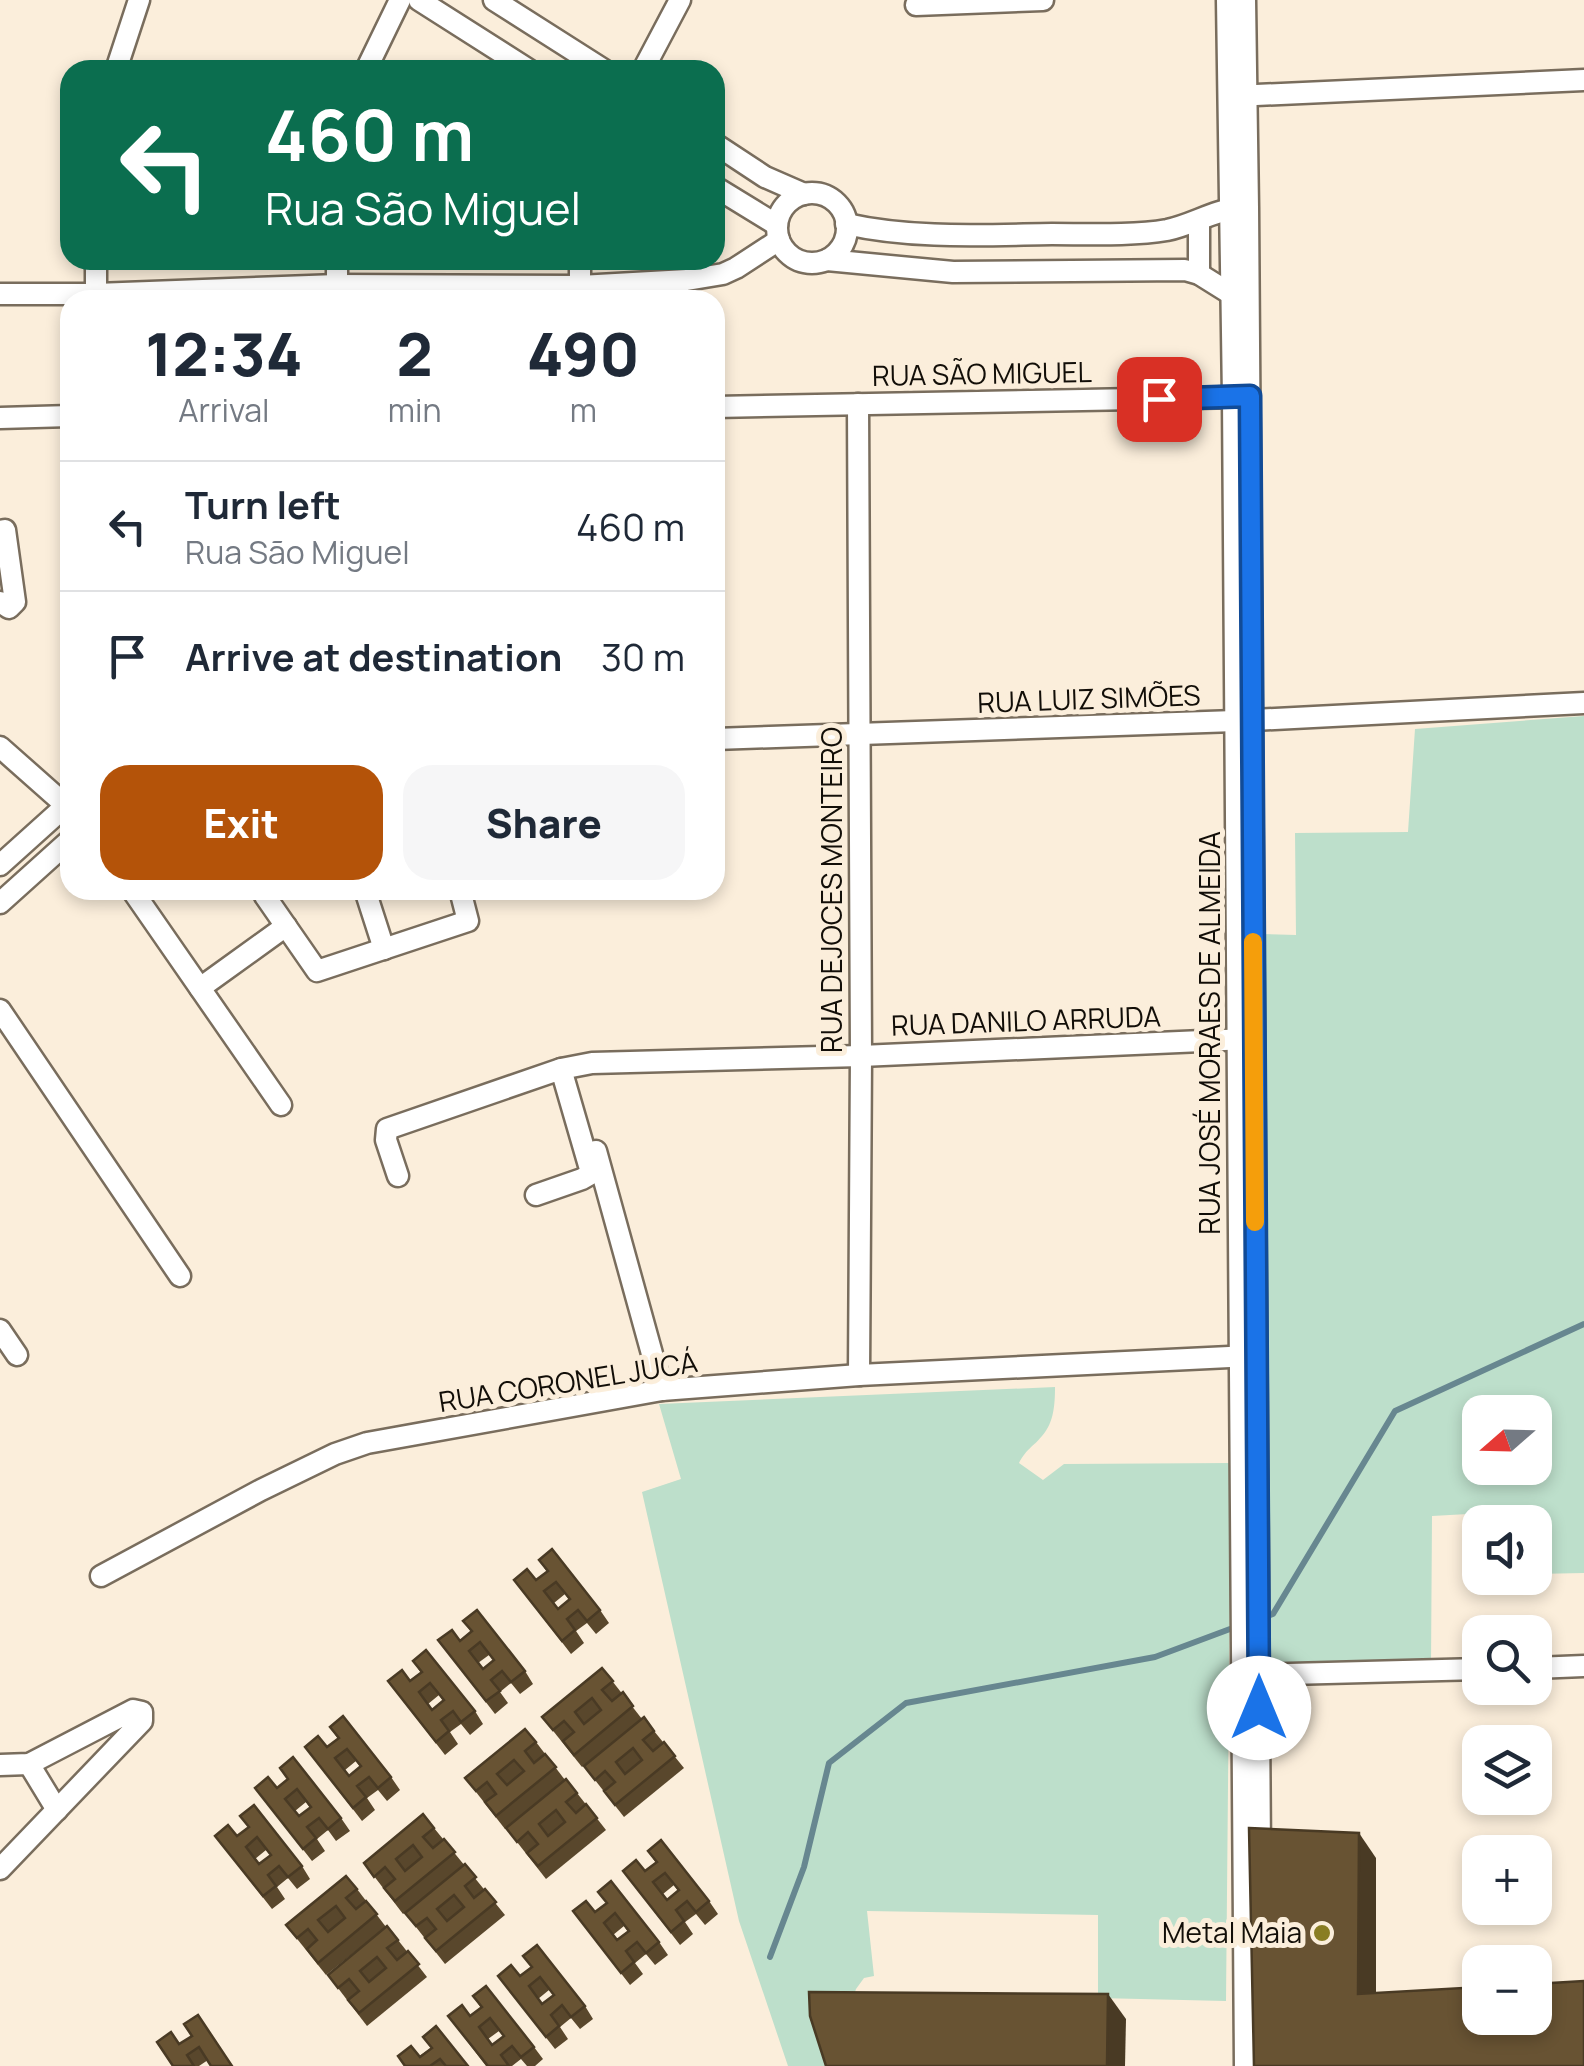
<!DOCTYPE html>
<html lang="en">
<head>
<meta charset="utf-8">
<style>
	body { margin:0; font-family:Manrope,sans-serif; background:#f6f6f7; color:#1f2937; height:100vh; display:flex; flex-direction:column; font-size:38px; white-space:nowrap }
	* { box-sizing:border-box; margin:0 }
	p { font-size:32px; color:#747a83 }
	.icon { flex:none; width:55px; height:55px; fill:none; stroke:currentColor; stroke-width:2; stroke-linecap:round; stroke-linejoin:round }
	.map { position:relative; flex:1; overflow:hidden }
	.sheet { position:absolute; left:60px; top:290px; width:665px; height:610px; display:flex; flex-direction:column; background:#fff; border-radius:30px; box-shadow:0 5px 15px #0003 }
	.sheet>* { flex:none }
	.top-card { position:absolute; left:60px; top:60px; width:665px; height:210px; border-radius:30px; box-shadow:0 5px 15px #0003; background:#0b6e4f; color:#fff; overflow:hidden }
	.needle { width:65px; rotate:250deg }
	.buttons { position:absolute; left:1462px; top:1395px; display:grid; gap:20px }
	.buttons a { display:grid; place-items:center; width:90px; height:90px; border-radius:20px; background:#fff; box-shadow:0 5px 15px #0003; font-size:50px }
	.pin { position:absolute; display:grid; place-items:center; width:85px; height:85px; color:#fff; margin:-42px; border-radius:20px; box-shadow:0 5px 15px #0006 }
	.me { position:absolute; width:110px; margin:-55px; rotate:0deg; stroke-linejoin:round; filter:drop-shadow(0 0 8px #0008) }
	.turn { display:flex; align-items:center; gap:35px; height:210px; padding:0 40px; font-size:45px }
	.turn .icon { width:130px; height:130px; stroke-width:2.5 }
	.turn b { display:block; font-size:70px; line-height:85px }
	.eta { display:flex; justify-content:space-evenly; align-items:center; height:170px; text-align:center }
	.eta b { font-size:60px; font-weight:800; line-height:70px }
	.action { display:flex; gap:20px; margin-top:auto; padding:20px 40px }
	.action a { flex:1; height:115px; border-radius:30px; background:#b45309; color:#fff; font-size:40px; font-weight:800; line-height:115px; text-align:center }
	.action a+a { background:#f6f6f7; color:#1f2937 }
	ul { padding:0; list-style:none }
	li { display:flex; align-items:center; gap:30px; height:130px; padding:0 40px; border-top:2px solid #e0e1e3 }
	li div { flex:1 }
	li b { display:block; font-size:38px }
	li em { font-style:normal }
	.map>svg:first-child { display:block }
	.green { fill:#bddfcb; fill-rule:evenodd }
	.lines { fill:none; stroke-linecap:round; stroke-linejoin:round }
	.stream { stroke:#678790; stroke-width:6 }
	.minor-casing { stroke:#796d5d; stroke-width:25 }
	.minor { stroke:#fff; stroke-width:20 }
	.wall { fill:#59472c; fill-rule:evenodd }
	.shaded-wall { fill:#493a24 }
	.building { fill:#685333; stroke:#493a24; stroke-width:2.5; fill-rule:evenodd }
	.route-casing { stroke:#114b97; stroke-width:25 }
	.route { stroke:#1a73e8; stroke-width:18 }
	.slow { stroke:#f59e0b; stroke-width:18 }
	.poi-dot { fill:#897d23; stroke:#fbeedb; stroke-width:4 }
	.labels { text-anchor:middle; stroke-width:10; stroke-linejoin:round; paint-order:stroke }
	.street-label { font-size:28px; fill:#120e08; stroke:#fbeedb }
	.poi-label { font-size:28px; fill:#120e08; stroke:#fbeedb; text-anchor:end }
</style>
</head>
<body>
<div class="map">
<svg width="1584" height="2066" viewBox="0 0 1584 2066">
	<rect width="100%" height="100%" fill="#fbeedb"/>
	<g class="green">
		<path d="M 1584,716 L 1584,1573 L 1535,1574 L 1535,1522 L 1506,1522 L 1504,1512 L 1432,1516 L 1431,1666 L 1262,1673 L 1261,934 L 1296,935 L 1295,833 L 1408,832 L 1415,729 ZM 1480,1412 L 1535,1412 L 1535,1468 L 1480,1468 Z"/>
		<path d="M 1055,1387 C 1055,1404 1054,1423 1042,1436 C 1032,1448 1027,1448 1019,1463 L 1043,1480 L 1064,1464 L 1231,1463 L 1226,2001 L 1098,1998 L 1098,1915 L 867,1911 L 874,1976 L 864,1978 L 856,1989 L 832,2066 L 788,2066 L 739,1921 L 642,1492 L 681,1479 L 659,1404 Z"/>
	</g>
	<g class="lines">
		<g class="stream">
			<polyline points="1267,1616 1273,1614 1395,1411 1584,1324"/>
			<polyline points="770,1957 804,1867 829,1763 906,1703 1155,1657 1230,1629"/>
		</g>
		<g class="minor-casing">
			<g id="minor">
				<polyline points="419,0 529,70"/>
				<polyline points="494,0 604,70"/>
				<polyline points="1227,0 1233,398 1245,2066"/>
				<polyline points="1245,0 1248,207 1260,1853"/>
				<polyline points="916,5 1043,0"/>
				<polyline points="116,70 139,0"/>
				<polyline points="366,70 400,0"/>
				<polyline points="643,70 680,0"/>
				<polyline points="1235,96 1584,80"/>
				<polyline points="715,144 765,177 804,194"/>
				<polyline points="715,187 777,225"/>
				<circle cx="812" cy="228" r="35"/>
				<polyline points="1199,221 1199,274"/>
				<path d="M 846,224 C 913,239 983,235 1052,234 C 1087,234 1133,236 1167,230 C 1192,225 1214,210 1239,208"/>
				<polyline points="96,260 96,294"/>
				<polyline points="337,260 337,285"/>
				<polyline points="827,260 953,272 1185,270 1199,274 1231,294"/>
				<polyline points="580,286 580,260"/>
				<polyline points="0,294 96,294 337,285 580,286 687,280 723,274 736,268 779,240"/>
				<polyline points="858,404 861,1056 859,1375"/>
				<polyline points="715,407 1243,397"/>
				<polyline points="0,418 70,416"/>
				<polyline points="0,531 5,530 15,602 9,608 0,602"/>
				<polyline points="715,739 1235,721 1584,703"/>
				<polyline points="0,747 70,809"/>
				<polyline points="0,865 70,802"/>
				<polyline points="132,890 281,1105"/>
				<polyline points="274,890 265,896 317,971 468,921 460,890"/>
				<polyline points="365,890 384,949"/>
				<polyline points="0,903 70,840"/>
				<polyline points="200,988 286,926"/>
				<polyline points="0,1010 180,1276"/>
				<polyline points="561,1069 592,1063 861,1056 1247,1039"/>
				<polyline points="596,1151 662,1390"/>
				<polyline points="398,1176 386,1140 387,1129 561,1069 590,1169 589,1175 582,1179 536,1195"/>
				<polyline points="0,1330 17,1355"/>
				<polyline points="101,1576 261,1490 335,1454 367,1443 662,1390 859,1375 1250,1356"/>
				<polyline points="1535,1668 1584,1666"/>
				<polyline points="1249,1675 1480,1669"/>
				<polyline points="29,1764 57,1810"/>
				<polyline points="0,1765 29,1764 133,1710 142,1712 142,1721 0,1869"/>
			</g>
		</g>
		<use href="#minor" class="minor"/>
	</g>
	<g class="wall">
		<path d="M 539,1560 L 600,1610 L 609,1623 L 596,1634 L 587,1623 L 576,1631 L 584,1643 L 571,1654 L 514,1580 L 536,1580 L 547,1572 ZM 565,1594 L 569,1600 L 558,1609 L 554,1603 Z"/>
		<path d="M 463,1621 L 525,1671 L 533,1684 L 520,1694 L 511,1683 L 500,1692 L 508,1703 L 495,1714 L 438,1640 L 460,1641 L 471,1632 ZM 489,1655 L 493,1660 L 483,1669 L 478,1663 Z"/>
		<path d="M 413,1661 L 475,1711 L 483,1724 L 470,1735 L 461,1724 L 450,1732 L 458,1744 L 445,1755 L 388,1681 L 410,1681 L 421,1673 ZM 439,1695 L 443,1701 L 432,1710 L 428,1704 Z"/>
		<polygon points="602,1668 642,1719 582,1767 542,1717"/>
		<path d="M 330,1727 L 391,1777 L 400,1790 L 387,1801 L 378,1790 L 367,1798 L 375,1810 L 362,1821 L 305,1747 L 327,1747 L 338,1739 ZM 356,1761 L 360,1767 L 349,1776 L 345,1770 Z"/>
		<polygon points="654,1731 684,1768 624,1817 584,1766"/>
		<polygon points="536,1742 565,1780 505,1829 465,1778"/>
		<path d="M 280,1768 L 341,1818 L 350,1831 L 336,1841 L 328,1830 L 317,1839 L 325,1851 L 312,1861 L 255,1788 L 277,1788 L 288,1779 ZM 306,1802 L 310,1808 L 299,1816 L 295,1811 Z"/>
		<polygon points="566,1779 606,1830 546,1879 506,1828"/>
		<path d="M 240,1816 L 302,1866 L 310,1879 L 297,1889 L 288,1878 L 277,1887 L 285,1899 L 272,1909 L 215,1836 L 237,1836 L 248,1827 ZM 266,1850 L 271,1856 L 259,1864 L 255,1859 Z"/>
		<polygon points="434,1828 505,1915 445,1964 405,1913 438,1886 403,1914 364,1863"/>
		<path d="M 648,1851 L 709,1901 L 718,1914 L 705,1925 L 696,1914 L 685,1922 L 693,1934 L 680,1945 L 623,1871 L 645,1871 L 656,1863 ZM 674,1885 L 678,1891 L 667,1900 L 663,1894 Z"/>
		<polygon points="357,1889 386,1927 326,1975 286,1925"/>
		<path d="M 606,1903 L 659,1942 L 668,1955 L 655,1965 L 646,1954 L 635,1963 L 643,1974 L 630,1985 L 573,1911 L 595,1912 ZM 624,1926 L 628,1932 L 617,1940 L 613,1935 Z"/>
		<polygon points="387,1926 427,1977 367,2026 328,1975"/>
		<path d="M 531,1967 L 585,2006 L 593,2019 L 580,2029 L 571,2018 L 560,2027 L 568,2039 L 555,2049 L 498,1976 L 520,1976 ZM 549,1990 L 553,1995 L 542,2004 L 538,1999 Z"/>
		<path d="M 473,1996 L 534,2047 L 543,2059 L 535,2066 L 527,2066 L 521,2059 L 512,2066 L 486,2066 L 448,2016 L 470,2016 L 481,2008 ZM 499,2031 L 503,2036 L 492,2045 L 488,2039 Z"/>
		<polygon points="192,2036 208,2060 199,2066 173,2066 179,2044"/>
		<polygon points="423,2037 468,2066 405,2066 431,2048"/>
	</g>
	<g class="shaded-wall">
		<polygon points="1359,1833 1376,1858 1376,2019 1358,1994"/>
		<polygon points="1108,1994 1126,2019 1125,2066 1107,2066"/>
	</g>
	<g class="building">
		<path d="M 552,1549 L 600,1610 L 587,1621 L 578,1610 L 567,1619 L 575,1630 L 562,1641 L 514,1580 L 527,1569 L 536,1580 L 548,1571 L 539,1560 ZM 556,1582 L 570,1599 L 558,1609 L 544,1591 Z"/>
		<path d="M 477,1610 L 525,1671 L 511,1682 L 502,1671 L 491,1680 L 500,1691 L 486,1701 L 438,1640 L 452,1630 L 460,1641 L 472,1631 L 463,1621 ZM 480,1642 L 494,1660 L 483,1669 L 469,1651 Z"/>
		<path d="M 426,1650 L 475,1711 L 461,1722 L 453,1711 L 441,1720 L 449,1731 L 436,1742 L 388,1681 L 402,1670 L 410,1681 L 422,1672 L 413,1661 ZM 430,1683 L 444,1700 L 432,1710 L 419,1692 Z"/>
		<path d="M 602,1668 L 613,1681 L 602,1690 L 612,1701 L 623,1692 L 633,1706 L 574,1755 L 563,1741 L 574,1732 L 564,1721 L 553,1730 L 542,1717 ZM 592,1698 L 601,1710 L 584,1724 L 575,1712 Z"/>
		<path d="M 343,1716 L 391,1777 L 378,1788 L 369,1777 L 357,1786 L 366,1797 L 353,1808 L 305,1747 L 318,1736 L 327,1747 L 339,1738 L 330,1727 ZM 347,1749 L 361,1766 L 349,1776 L 335,1758 Z"/>
		<path d="M 644,1717 L 654,1731 L 643,1740 L 653,1751 L 664,1742 L 675,1756 L 615,1805 L 604,1791 L 615,1782 L 605,1771 L 595,1780 L 584,1766 ZM 633,1748 L 642,1760 L 625,1774 L 616,1762 Z"/>
		<path d="M 525,1729 L 536,1742 L 525,1751 L 534,1763 L 545,1754 L 556,1767 L 496,1816 L 485,1802 L 496,1794 L 487,1782 L 476,1791 L 465,1778 ZM 514,1760 L 524,1771 L 507,1785 L 497,1774 Z"/>
		<path d="M 293,1757 L 341,1818 L 328,1829 L 319,1818 L 307,1827 L 316,1838 L 303,1849 L 255,1788 L 268,1777 L 277,1788 L 288,1779 L 280,1768 ZM 297,1789 L 311,1807 L 299,1816 L 285,1799 Z"/>
		<path d="M 566,1779 L 577,1793 L 566,1802 L 576,1813 L 586,1804 L 597,1818 L 538,1866 L 527,1853 L 538,1844 L 528,1832 L 517,1842 L 506,1828 ZM 556,1810 L 565,1822 L 548,1836 L 539,1824 Z"/>
		<path d="M 254,1805 L 302,1866 L 288,1877 L 279,1866 L 268,1875 L 276,1886 L 263,1896 L 215,1836 L 228,1825 L 237,1836 L 249,1827 L 240,1816 ZM 257,1837 L 271,1855 L 259,1864 L 246,1847 Z"/>
		<path d="M 423,1814 L 434,1828 L 423,1837 L 433,1848 L 444,1839 L 455,1852 L 395,1901 L 384,1888 L 395,1879 L 385,1867 L 374,1877 L 364,1863 ZM 413,1845 L 422,1857 L 405,1871 L 396,1859 Z"/>
		<polygon points="1249,1828 1359,1833 1358,1994 1480,1987 1480,2018 1535,2018 1535,1984 1584,1981 1584,2066 1254,2066"/>
		<path d="M 661,1840 L 709,1901 L 696,1912 L 687,1901 L 676,1910 L 684,1921 L 671,1932 L 623,1871 L 636,1860 L 645,1871 L 657,1862 L 648,1851 ZM 665,1873 L 679,1890 L 667,1900 L 653,1882 Z"/>
		<path d="M 465,1864 L 476,1877 L 465,1886 L 474,1898 L 485,1889 L 496,1902 L 436,1951 L 425,1938 L 436,1929 L 427,1918 L 416,1926 L 405,1913 ZM 454,1895 L 464,1907 L 447,1921 L 437,1909 Z"/>
		<path d="M 346,1876 L 357,1889 L 346,1898 L 356,1909 L 366,1901 L 377,1914 L 318,1963 L 307,1949 L 317,1940 L 308,1929 L 297,1938 L 286,1925 ZM 336,1906 L 345,1918 L 328,1932 L 318,1920 Z"/>
		<path d="M 611,1881 L 659,1942 L 646,1953 L 637,1942 L 626,1951 L 634,1962 L 621,1973 L 573,1911 L 586,1901 L 595,1912 L 607,1903 L 598,1892 ZM 615,1913 L 629,1931 L 617,1940 L 604,1923 Z"/>
		<path d="M 387,1926 L 398,1940 L 387,1948 L 397,1960 L 408,1951 L 419,1964 L 359,2013 L 348,2000 L 359,1991 L 349,1979 L 338,1988 L 328,1975 ZM 377,1957 L 386,1968 L 369,1982 L 360,1971 Z"/>
		<path d="M 537,1945 L 585,2006 L 571,2017 L 562,2005 L 551,2015 L 559,2026 L 546,2037 L 498,1976 L 511,1965 L 520,1976 L 532,1967 L 523,1956 ZM 540,1977 L 554,1995 L 542,2004 L 529,1986 Z"/>
		<path d="M 486,1986 L 534,2047 L 521,2057 L 512,2046 L 501,2055 L 509,2066 L 488,2066 L 448,2016 L 462,2005 L 470,2016 L 482,2007 L 473,1996 ZM 490,2018 L 504,2036 L 492,2045 L 479,2027 Z"/>
		<polygon points="809,1992 1108,1994 1107,2066 826,2066 810,2016"/>
		<polygon points="198,2015 232,2066 211,2066 199,2047 187,2055 194,2066 173,2066 157,2042 171,2032 179,2044 192,2036 184,2024"/>
		<polygon points="436,2026 468,2066 446,2066 440,2059 430,2066 405,2066 398,2056 411,2046 420,2057 432,2048 423,2037"/>
	</g>
	<g class="lines">
		<g class="route-casing">
			<polyline id="route" points="1159,399 1250,396 1259,1708"/>
		</g>
		<use href="#route" class="route"/>
		<polyline class="slow" points="1253,942 1255,1222"/>
	</g>
	<circle class="poi-dot" cx="1322" cy="1933" r="10"/>
	<g class="labels">
		<g class="street-label">
			<text transform="translate(982 374) rotate(-1)" y="10">RUA SÃO MIGUEL</text>
			<text transform="translate(1089 699) rotate(-2)" y="10">RUA LUIZ SIMÕES</text>
			<text transform="translate(832 890) rotate(-90)" y="10">RUA DEJOCES MONTEIRO</text>
			<text transform="translate(1026 1021) rotate(-2)" y="10">RUA DANILO ARRUDA</text>
			<text transform="translate(1210 1033) rotate(-90)" y="10">RUA JOSÉ MORAES DE ALMEIDA</text>
			<text transform="translate(568 1382) rotate(-9)" y="10">RUA CORONEL JUCÁ</text>
		</g>
		<g class="poi-label">
			<text x="1302" y="1943">Metal Maia</text>
		</g>
	</g>
</svg>
<div class="buttons">
<a><svg class="needle" viewBox="-14 -14 28 28"><path d="M0-13l5 13h-10z" fill="#e53935"/><path d="M0 13l5-13h-10z" fill="#747a83"/></svg></a>
<a><svg class="icon" aria-label="sound" viewBox="0 0 24 24"><path d="M4 9h4l5-4v14l-5-4H4zM17 9q2 3 0 6"/></svg></a>
<a><svg class="icon" aria-label="search" viewBox="0 0 24 24"><circle cx="10" cy="10" r="6"/><path d="M15 15l6 6"/></svg></a>
<a><svg class="icon" aria-label="layers" viewBox="0 0 24 24"><path d="M12 4l9 5-9 5-9-5zM3 14l9 5 9-5"/></svg></a>
<a>+</a>
<a>−</a>
</div>
<div class="pin" style="left:1159px;top:399px;background:#d93025"><svg class="icon" aria-label="arrive" viewBox="0 0 24 24"><path d="M6 21V4h12l-3 4 3 4H6"/></svg></div>
<svg class="me" style="left:1259px;top:1708px" viewBox="-20 -20 40 40"><circle r="19" fill="#fff"/><path d="M0-13L10 11 0 6-10 11z" fill="#1a73e8"/></svg>
<div class="top-card">
<div class="turn"><svg class="icon" aria-label="left" viewBox="0 0 24 24"><path d="M17 20v-9H6M10 6l-5 5 5 5"/></svg><div><b>460 m</b>Rua São Miguel</div></div>
</div>
<section class="sheet">
<div class="eta">
<div><b>12:34</b><p>Arrival</p></div>
<div><b>2</b><p>min</p></div>
<div><b>490</b><p>m</p></div>
</div>
<ul>
<li><svg class="icon" aria-label="left" viewBox="0 0 24 24"><path d="M17 20v-9H6M10 6l-5 5 5 5"/></svg><div><b>Turn left</b><p>Rua São Miguel</p></div><em>460 m</em></li>
<li><svg class="icon" aria-label="arrive" viewBox="0 0 24 24"><path d="M6 21V4h12l-3 4 3 4H6"/></svg><div><b>Arrive at destination</b></div><em>30 m</em></li>
</ul>
<div class="action"><a>Exit</a><a>Share</a></div>
</section>
</div>
</body>
</html>
